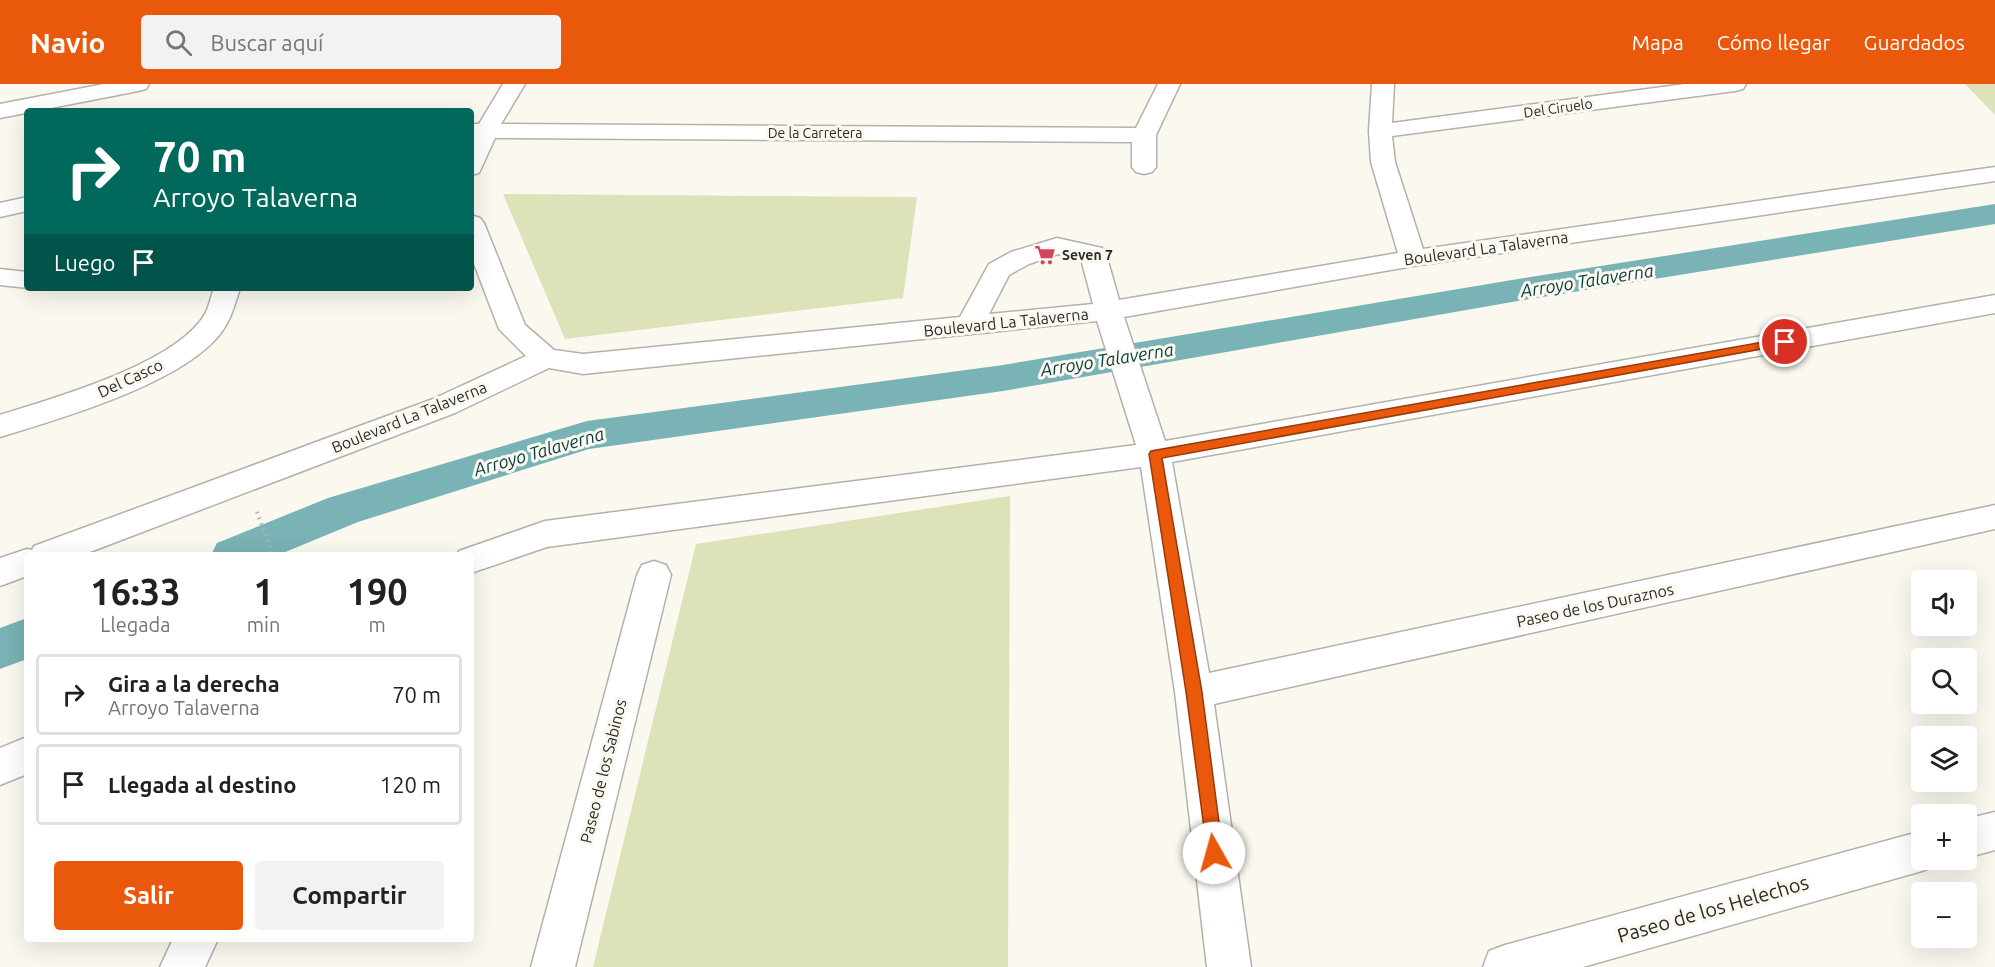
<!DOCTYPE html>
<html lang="es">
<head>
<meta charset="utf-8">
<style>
	body { margin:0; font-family:Ubuntu,sans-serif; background:#f2f2f2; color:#202124; height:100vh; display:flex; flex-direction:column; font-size:22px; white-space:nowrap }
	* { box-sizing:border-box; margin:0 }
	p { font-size:20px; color:#757577 }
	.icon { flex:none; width:33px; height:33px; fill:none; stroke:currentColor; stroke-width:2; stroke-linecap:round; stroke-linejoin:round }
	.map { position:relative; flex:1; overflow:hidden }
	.side { position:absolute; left:24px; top:468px; width:450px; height:390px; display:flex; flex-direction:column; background:#fff; border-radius:6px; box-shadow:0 6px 24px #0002 }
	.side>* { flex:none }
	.guide { position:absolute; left:24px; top:24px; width:450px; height:183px; border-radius:6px; box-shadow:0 6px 24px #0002; background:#00695c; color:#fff; overflow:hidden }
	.controls { position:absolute; left:1911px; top:486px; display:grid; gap:12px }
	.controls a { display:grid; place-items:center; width:66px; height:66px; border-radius:6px; background:#fff; box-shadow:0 6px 24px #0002; font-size:30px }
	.pin { position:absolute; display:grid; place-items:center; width:51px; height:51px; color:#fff; margin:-26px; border:3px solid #fff; border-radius:50%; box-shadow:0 2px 6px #0007 }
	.me { position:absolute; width:66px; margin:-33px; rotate:353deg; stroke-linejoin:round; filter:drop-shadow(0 0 4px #0008) }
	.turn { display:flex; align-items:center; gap:21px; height:126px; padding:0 30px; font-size:27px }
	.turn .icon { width:78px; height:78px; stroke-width:2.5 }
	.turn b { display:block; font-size:42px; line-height:51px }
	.then { display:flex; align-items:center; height:57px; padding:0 30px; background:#0003; gap:12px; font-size:22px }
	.eta { display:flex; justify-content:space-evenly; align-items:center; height:102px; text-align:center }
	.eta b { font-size:36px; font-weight:700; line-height:42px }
	.primary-button { display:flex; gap:12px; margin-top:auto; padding:12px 30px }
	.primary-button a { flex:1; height:69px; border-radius:6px; background:#ea580c; color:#fff; font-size:24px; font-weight:700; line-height:69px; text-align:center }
	.primary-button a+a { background:#f2f2f2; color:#202124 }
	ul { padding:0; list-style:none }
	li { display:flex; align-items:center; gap:18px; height:81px; margin:0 12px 9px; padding:0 18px; border:3px solid #e0e0e0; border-radius:6px }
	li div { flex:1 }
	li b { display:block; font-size:22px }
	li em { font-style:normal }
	header { display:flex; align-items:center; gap:36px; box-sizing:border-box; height:84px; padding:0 30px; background:#ea580c; color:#fff }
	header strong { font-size:28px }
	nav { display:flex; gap:33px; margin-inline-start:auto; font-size:21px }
	.search { width:420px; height:54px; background:#f2f2f2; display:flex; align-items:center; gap:15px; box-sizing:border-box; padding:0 21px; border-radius:6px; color:#757577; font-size:22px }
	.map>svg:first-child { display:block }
	.green { fill:#dde2b8 }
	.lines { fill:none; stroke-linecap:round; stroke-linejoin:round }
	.canal { fill:#7ab3b5; fill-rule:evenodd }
	.minor-casing { stroke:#b4b1aa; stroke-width:3 }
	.path { stroke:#b2b0aa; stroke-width:4; stroke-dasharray:1.5 4.5; stroke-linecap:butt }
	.minor { fill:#fff; fill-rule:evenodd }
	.route { fill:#ea580c; stroke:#983908; stroke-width:1.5 }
	.labels { text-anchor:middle; stroke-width:6; stroke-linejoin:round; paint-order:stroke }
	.far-street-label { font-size:14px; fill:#2c2b28; stroke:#fbf8f0 }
	.far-poi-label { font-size:14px; font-weight:bold; fill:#2c2b28; stroke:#fbf8f0; text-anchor:start }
	.street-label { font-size:16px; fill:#2c2b28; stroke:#fbf8f0 }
	.water-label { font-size:18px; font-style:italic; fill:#053d3f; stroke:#fbf8f0 }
	.near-street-label { font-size:20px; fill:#2c2b28; stroke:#fbf8f0 }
</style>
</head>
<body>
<header>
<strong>Navio</strong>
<div class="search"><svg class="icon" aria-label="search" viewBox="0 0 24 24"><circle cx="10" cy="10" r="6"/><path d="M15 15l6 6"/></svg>Buscar aquí</div>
<nav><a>Mapa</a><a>Cómo llegar</a><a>Guardados</a></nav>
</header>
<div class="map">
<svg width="1995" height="883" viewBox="0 0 1995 883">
	<rect width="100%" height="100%" fill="#fbf8f0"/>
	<g class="green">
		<polygon points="1965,0 1995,0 1995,31"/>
		<polygon points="503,110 917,113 903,214 565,255"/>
		<polygon points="1010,412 1008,883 593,883 696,460"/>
	</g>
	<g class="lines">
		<g class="canal">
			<polygon points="1995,120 1995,140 1518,217 1003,307 589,365 358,438 278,471 211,471 217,459 328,414 587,337 1003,281 1518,195"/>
			<polygon points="27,534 27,575 0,585 0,544"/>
		</g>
		<g class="minor-casing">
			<g id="minor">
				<polygon points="104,0 149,0 146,5 138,7 0,34 0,20"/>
				<polygon points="503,0 525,0 501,40 1136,44 1158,0 1180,0 1156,51 1156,83 1152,88 1144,90 1136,88 1132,83 1132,58 495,54 479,89 471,91 471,40 479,40"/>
				<path d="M 1372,0 L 1394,0 L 1392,39 L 1685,0 L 1746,0 L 1743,5 L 1735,7 L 1392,52 L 1395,78 L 1423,165 L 1995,83 L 1995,97 L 1413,182 L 1124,233 L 1165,357 L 1995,211 L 1995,229 L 1172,378 L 1209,589 L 1995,421 L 1995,445 L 1214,620 L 1251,883 L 1207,883 L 1175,608 L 1141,383 L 547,463 L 471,489 L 471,471 L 457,471 L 459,467 L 545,437 L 1136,361 L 1097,237 L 583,290 L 549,284 L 455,329 L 82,471 L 27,471 L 27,492 L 0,502 L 0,474 L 27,465 L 32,466 L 34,462 L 433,315 L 526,272 L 499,245 L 471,172 L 471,131 L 480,134 L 484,139 L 525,241 L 554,266 L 583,270 L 960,233 L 989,180 L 1011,168 L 1057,154 L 1102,164 L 1106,170 L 1119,216 L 1398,169 L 1371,78 L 1369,47 ZM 1058,170 L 1081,175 L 1093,220 L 989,230 L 1009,191 L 1029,180 Z"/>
				<polygon points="27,113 27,127 0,133 0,119"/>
				<polygon points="0,185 27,188 28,204 0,201"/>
				<path d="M 214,204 L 240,204 C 234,224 229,242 214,257 C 171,302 60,335 0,353 L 0,331 C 54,314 176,280 205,230 C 209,223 211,212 214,204 Z"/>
				<polygon points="654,477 666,481 671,491 575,883 531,883 637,491 642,481"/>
				<polygon points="27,653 27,690 0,701 0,664"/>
				<polygon points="1995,728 1995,766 1966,774 1966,735"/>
				<polygon points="1922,747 1922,776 1939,776 1937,781 1922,787 1583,883 1483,883 1489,867 1505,861"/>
				<polygon points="173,855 218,855 205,883 160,883"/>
			</g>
		</g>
		<polyline class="path" points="257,428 273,471"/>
		<use href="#minor" class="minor"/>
	</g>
	<polygon class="route" points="1785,254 1791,258 1789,260 1162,374 1202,608 1223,769 1220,774 1214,777 1208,774 1186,608 1149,370 1151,367"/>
	<defs>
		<g id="supermarket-bare" transform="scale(1.62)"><path d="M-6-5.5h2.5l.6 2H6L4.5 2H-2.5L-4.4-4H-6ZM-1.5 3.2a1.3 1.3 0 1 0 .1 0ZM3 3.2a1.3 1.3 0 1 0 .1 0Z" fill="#d5445c" stroke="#fbf8f0" stroke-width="2.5" paint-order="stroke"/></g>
	</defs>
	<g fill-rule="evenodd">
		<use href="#supermarket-bare" x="1045" y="171"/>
	</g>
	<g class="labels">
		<g class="far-street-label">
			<text transform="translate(1558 24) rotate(-8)" y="5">Del Ciruelo</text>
			<text x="815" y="54">De la Carretera</text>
		</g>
		<g class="far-poi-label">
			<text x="1062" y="176">Seven 7</text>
		</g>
		<g class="street-label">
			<text transform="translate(1486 164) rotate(-8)" y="6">Boulevard La Talaverna</text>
			<text transform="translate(1006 238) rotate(-6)" y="6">Boulevard La Talaverna</text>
			<text transform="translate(130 294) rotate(-25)" y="6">Del Casco</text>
			<text transform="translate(409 333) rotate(-22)" y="6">Boulevard La Talaverna</text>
			<text transform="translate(1595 521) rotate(-12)" y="6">Paseo de los Duraznos</text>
			<text transform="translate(603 687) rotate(-76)" y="6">Paseo de los Sabinos</text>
		</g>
		<g class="water-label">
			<text transform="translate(1587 197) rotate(-9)" y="6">Arroyo Talaverna</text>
			<text transform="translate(1107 276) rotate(-9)" y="6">Arroyo Talaverna</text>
			<text transform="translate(539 368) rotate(-16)" y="6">Arroyo Talaverna</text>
		</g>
		<g class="near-street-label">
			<text transform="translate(1713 825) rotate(-16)" y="7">Paseo de los Helechos</text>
		</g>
	</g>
</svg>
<div class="controls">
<a><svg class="icon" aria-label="sound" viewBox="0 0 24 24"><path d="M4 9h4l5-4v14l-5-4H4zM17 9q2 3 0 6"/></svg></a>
<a><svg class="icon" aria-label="search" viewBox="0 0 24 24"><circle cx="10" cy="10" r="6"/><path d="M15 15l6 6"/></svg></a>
<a><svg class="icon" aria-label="layers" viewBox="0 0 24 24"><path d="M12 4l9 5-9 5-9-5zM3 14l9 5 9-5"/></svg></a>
<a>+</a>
<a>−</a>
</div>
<div class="pin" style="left:1785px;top:258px;background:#d93025"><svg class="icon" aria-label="arrive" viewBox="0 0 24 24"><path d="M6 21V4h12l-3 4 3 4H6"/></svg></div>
<svg class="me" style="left:1214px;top:769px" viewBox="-20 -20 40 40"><circle r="19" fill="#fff"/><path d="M0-13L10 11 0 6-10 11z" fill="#ea580c"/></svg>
<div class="guide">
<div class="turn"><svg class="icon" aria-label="right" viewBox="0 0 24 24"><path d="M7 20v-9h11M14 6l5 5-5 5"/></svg><div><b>70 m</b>Arroyo Talaverna</div></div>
<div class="then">Luego<svg class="icon" aria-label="arrive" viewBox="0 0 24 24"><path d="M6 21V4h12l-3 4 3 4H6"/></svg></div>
</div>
<section class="side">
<div class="eta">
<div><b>16:33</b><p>Llegada</p></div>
<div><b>1</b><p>min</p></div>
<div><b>190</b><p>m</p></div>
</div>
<ul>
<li><svg class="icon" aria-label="right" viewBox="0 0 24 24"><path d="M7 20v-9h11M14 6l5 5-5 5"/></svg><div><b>Gira a la derecha</b><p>Arroyo Talaverna</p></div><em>70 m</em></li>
<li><svg class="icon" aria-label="arrive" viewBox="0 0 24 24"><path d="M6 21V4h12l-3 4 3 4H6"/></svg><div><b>Llegada al destino</b></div><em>120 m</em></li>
</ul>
<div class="primary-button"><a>Salir</a><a>Compartir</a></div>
</section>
</div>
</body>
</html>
